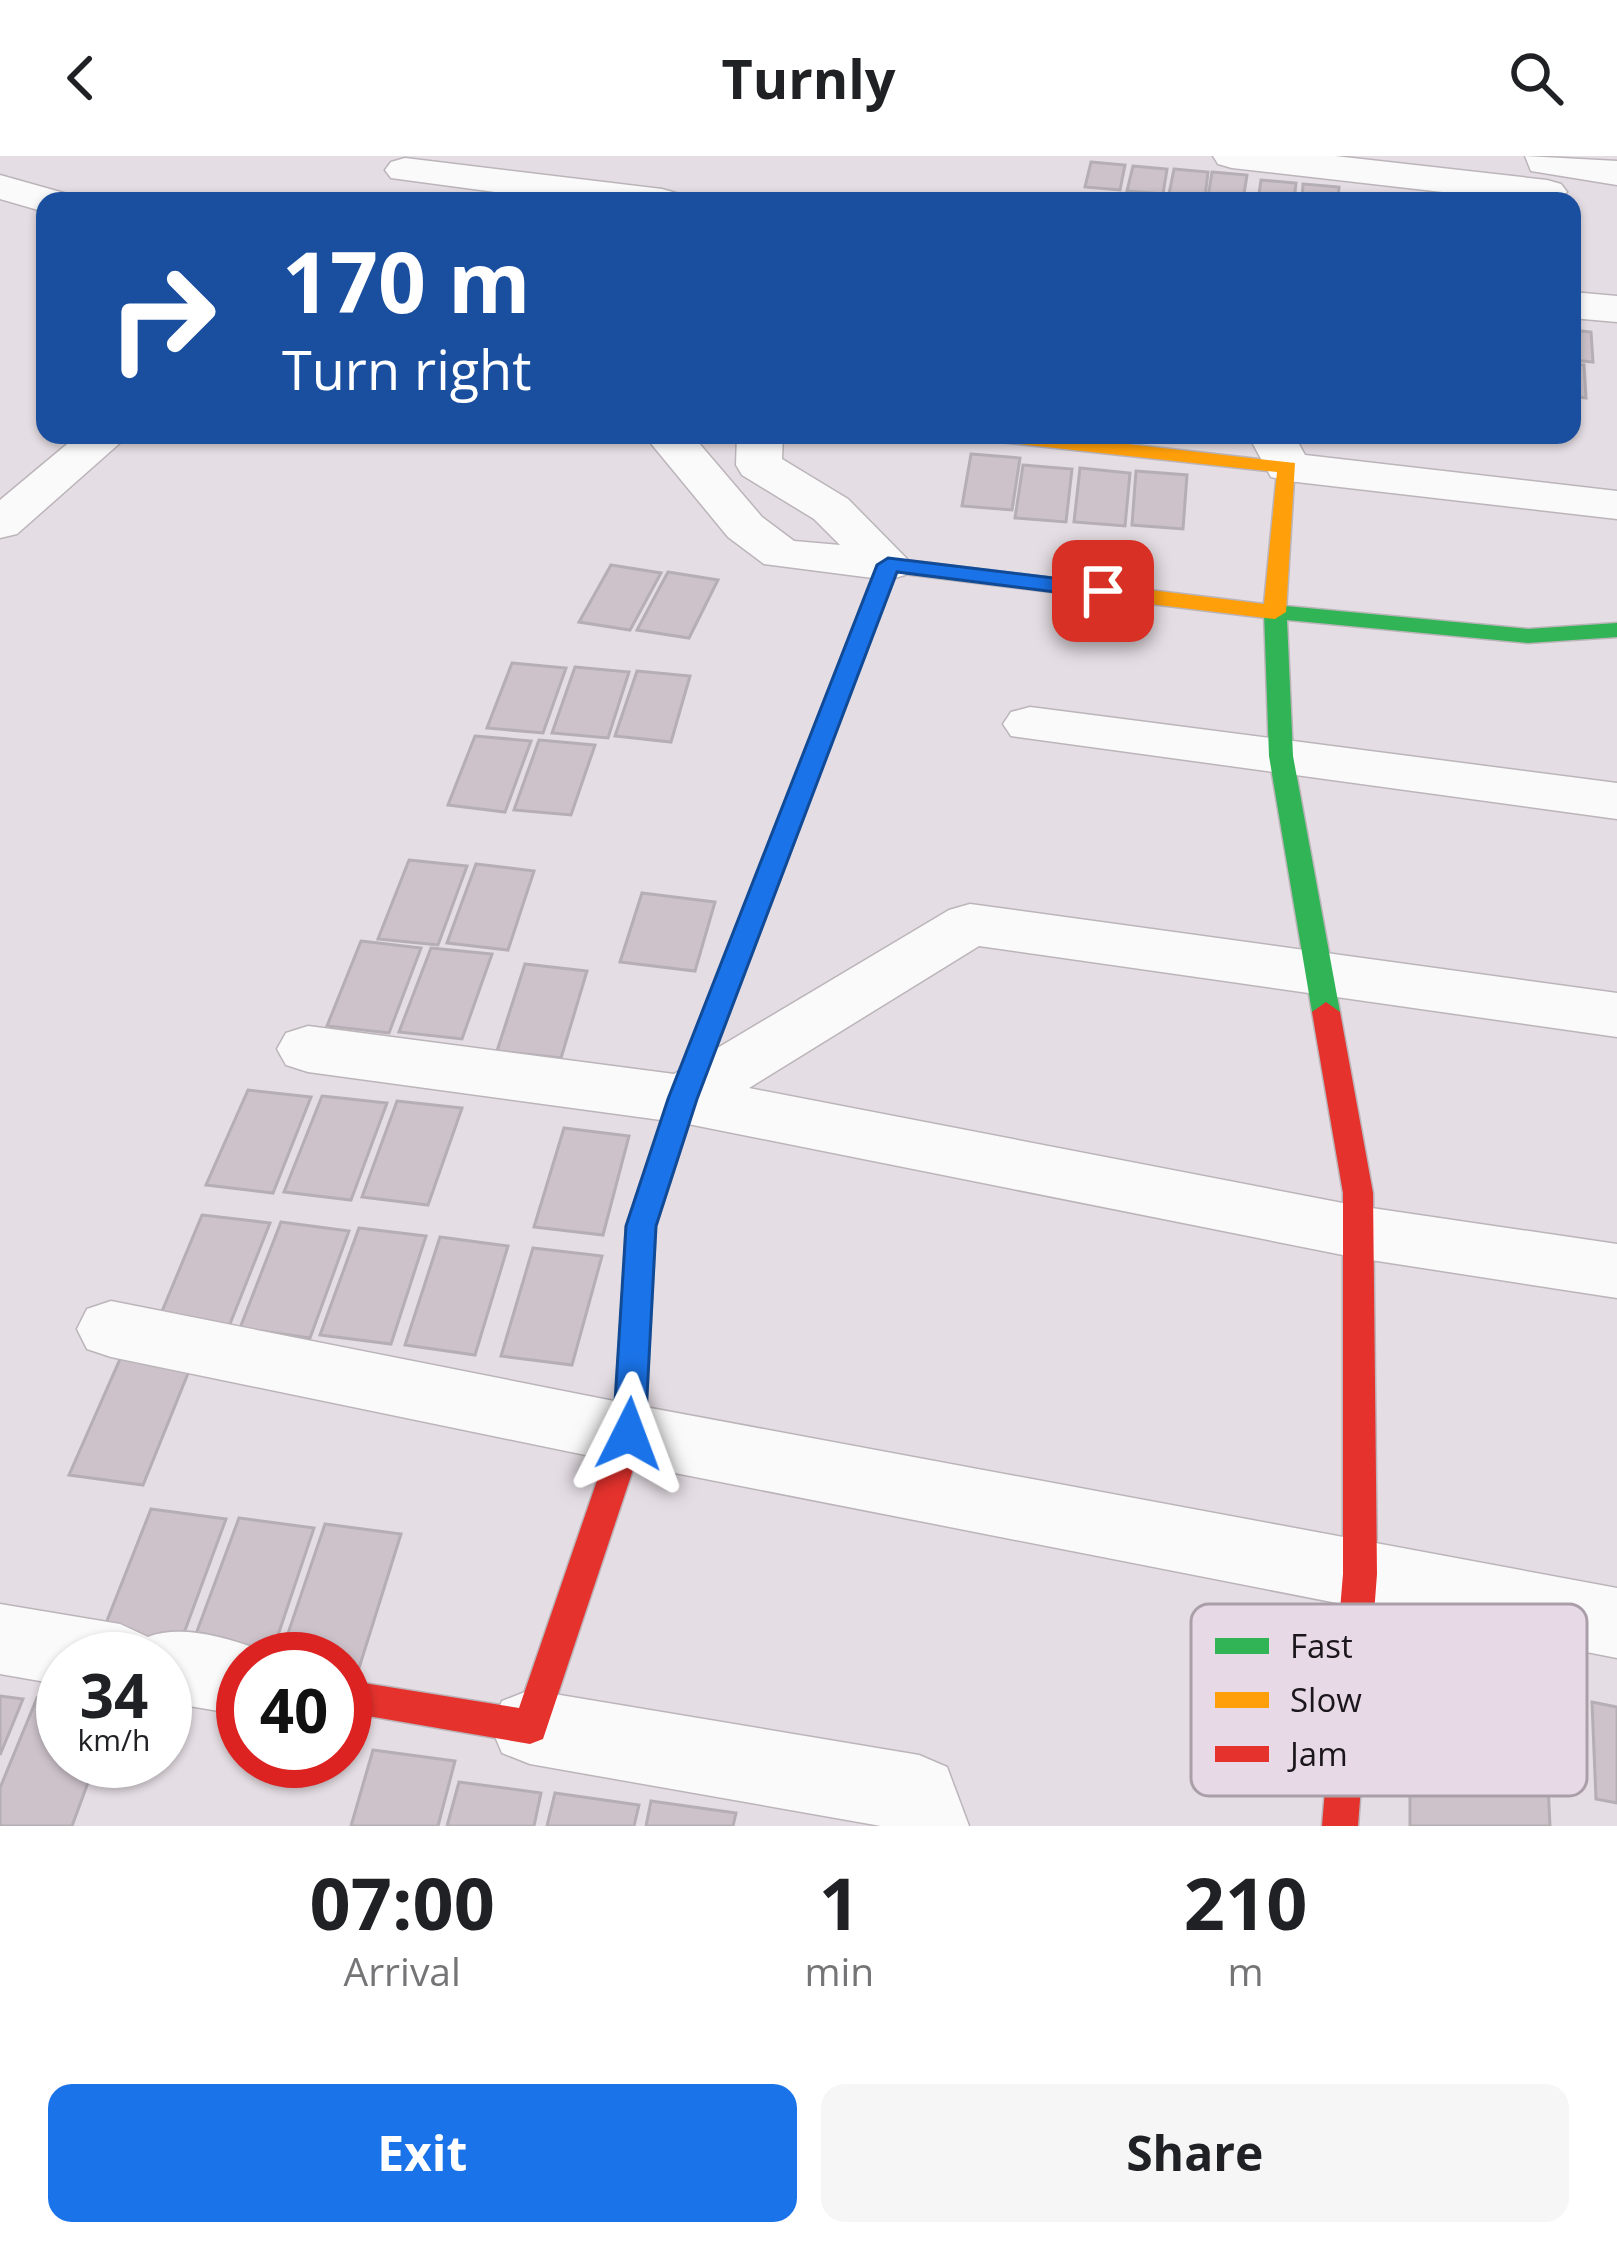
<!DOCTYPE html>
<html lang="en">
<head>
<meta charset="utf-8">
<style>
	body { margin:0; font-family:"Open Sans",sans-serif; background:#f6f6f6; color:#202124; height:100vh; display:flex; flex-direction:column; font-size:45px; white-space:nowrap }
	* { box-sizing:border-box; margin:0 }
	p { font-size:39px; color:#757577 }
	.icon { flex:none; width:66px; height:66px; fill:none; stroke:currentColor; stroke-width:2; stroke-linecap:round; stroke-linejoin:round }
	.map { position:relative; height:1670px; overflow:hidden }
	.side { display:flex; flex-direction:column; background:#fff; flex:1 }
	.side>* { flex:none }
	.hud { position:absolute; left:36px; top:36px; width:1545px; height:252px; border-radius:24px; box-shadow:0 3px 9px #0004; background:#1a4fa0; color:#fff; overflow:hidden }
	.speed { position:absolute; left:36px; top:1476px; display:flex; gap:24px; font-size:60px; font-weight:700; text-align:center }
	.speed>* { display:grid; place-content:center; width:156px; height:156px; border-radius:50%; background:#fff; box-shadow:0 3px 9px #0004; line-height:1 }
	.speed small { font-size:30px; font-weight:400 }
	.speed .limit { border:18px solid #d22; background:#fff; color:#111 }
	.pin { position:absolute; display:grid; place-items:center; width:102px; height:102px; color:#fff; margin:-51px; border-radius:24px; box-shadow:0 6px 18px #0006 }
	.me { position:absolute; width:132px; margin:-66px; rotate:3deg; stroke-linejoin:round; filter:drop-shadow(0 0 9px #0008) }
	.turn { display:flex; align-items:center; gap:42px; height:252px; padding:0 48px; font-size:54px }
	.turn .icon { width:156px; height:156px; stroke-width:2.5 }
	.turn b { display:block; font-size:84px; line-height:102px }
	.eta { display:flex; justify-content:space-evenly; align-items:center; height:204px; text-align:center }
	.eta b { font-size:72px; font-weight:700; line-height:84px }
	.primary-button { display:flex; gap:24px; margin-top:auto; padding:24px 48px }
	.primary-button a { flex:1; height:138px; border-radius:24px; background:#1a73e8; color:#fff; font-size:48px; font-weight:700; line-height:138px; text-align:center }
	.primary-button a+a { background:#f6f6f6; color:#202124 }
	header { display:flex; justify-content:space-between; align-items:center; height:156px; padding:0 48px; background:#fff; font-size:54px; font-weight:700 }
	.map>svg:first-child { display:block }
	.building { fill:#cdc2ca; stroke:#b5afb4; stroke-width:3 }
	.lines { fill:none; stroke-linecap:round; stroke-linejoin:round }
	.street-casing { stroke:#bbb5ba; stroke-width:3 }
	.fast-casing { stroke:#bbb5ba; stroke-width:3 }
	.slow-casing { stroke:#bbb5ba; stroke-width:3 }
	.jam-casing { stroke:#bbb5ba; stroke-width:3 }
	.street { fill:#fbfafb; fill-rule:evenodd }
	.fast { fill:#30b455; fill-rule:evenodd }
	.slow { fill:#ff9f0a; fill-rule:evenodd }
	.jam { fill:#e5322d; fill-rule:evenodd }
	.route { fill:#1a73e8; stroke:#114b97; stroke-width:3 }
	.key { fill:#e7dae6; stroke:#aa9fa9; stroke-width:3 }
	.key-label { font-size:33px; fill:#1b161b }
</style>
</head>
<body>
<header><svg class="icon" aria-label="back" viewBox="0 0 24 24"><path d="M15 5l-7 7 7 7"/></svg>Turnly<svg class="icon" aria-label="search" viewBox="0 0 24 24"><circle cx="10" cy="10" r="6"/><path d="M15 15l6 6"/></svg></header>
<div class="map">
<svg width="1617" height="1670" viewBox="0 0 1617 1670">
	<rect width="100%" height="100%" fill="#e4dde3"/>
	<g class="building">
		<polygon points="1091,6 1125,9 1120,34 1085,31"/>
		<polygon points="1133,10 1167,13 1163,38 1127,35"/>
		<polygon points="1174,13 1208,16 1205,41 1169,38"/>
		<polygon points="1212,16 1247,19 1243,44 1208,41"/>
		<polygon points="1261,24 1296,27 1294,45 1258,45"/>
		<polygon points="1303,28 1339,31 1338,45 1302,45"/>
		<polygon points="1572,174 1591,176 1593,206 1572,204"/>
		<polygon points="1572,208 1584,209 1586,242 1572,240"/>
		<polygon points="971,298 1020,302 1012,354 962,350"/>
		<polygon points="1023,309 1072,313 1066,366 1015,362"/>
		<polygon points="1080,312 1130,317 1125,370 1074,366"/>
		<polygon points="1136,315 1187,319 1183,373 1132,369"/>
		<polygon points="611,409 661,417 630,474 579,466"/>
		<polygon points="668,416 718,424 689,482 637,474"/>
		<polygon points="512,507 566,512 543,577 487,572"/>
		<polygon points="575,511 629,516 608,582 552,577"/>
		<polygon points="637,515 690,520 671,586 615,580"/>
		<polygon points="475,580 531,585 505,656 448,649"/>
		<polygon points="539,584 595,589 571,659 514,654"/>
		<polygon points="409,704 467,710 438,789 378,783"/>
		<polygon points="476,708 534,715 508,794 447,787"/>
		<polygon points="642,737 715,746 695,815 620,806"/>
		<polygon points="361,785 421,792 389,877 327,870"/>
		<polygon points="431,792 492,798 462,883 399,876"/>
		<polygon points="525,808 587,815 561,902 497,895"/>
		<polygon points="248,934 311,941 273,1037 206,1029"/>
		<polygon points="322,940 387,947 351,1044 284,1036"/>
		<polygon points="397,945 462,952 428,1049 362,1041"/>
		<polygon points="564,972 629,980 603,1079 534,1071"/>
		<polygon points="202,1059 270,1067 228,1173 158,1165"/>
		<polygon points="281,1066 349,1075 310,1182 240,1172"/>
		<polygon points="359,1072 426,1080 391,1188 320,1179"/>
		<polygon points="440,1081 508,1090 475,1199 405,1189"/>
		<polygon points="533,1092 602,1100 572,1209 501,1200"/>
		<polygon points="121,1201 191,1210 143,1329 69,1319"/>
		<polygon points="151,1353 226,1363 177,1496 99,1485"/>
		<polygon points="239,1362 314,1372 270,1503 190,1494"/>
		<polygon points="325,1368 401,1378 359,1512 345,1510 345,1503 280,1501"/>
		<polygon points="0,1540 23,1543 0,1599"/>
		<polygon points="37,1542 63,1546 63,1605 96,1605 72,1670 0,1670 0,1632"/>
		<polygon points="1592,1546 1617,1551 1617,1647 1596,1643"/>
		<polygon points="373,1594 455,1605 438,1670 351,1670"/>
		<polygon points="1410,1601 1548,1628 1550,1670 1410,1670"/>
		<polygon points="459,1626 541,1637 534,1670 447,1670"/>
		<polygon points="555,1637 639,1649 634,1670 547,1670"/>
		<polygon points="651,1645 736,1657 733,1670 646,1670"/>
	</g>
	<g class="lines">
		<g class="street-casing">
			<g id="street">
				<polygon points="1213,0 1335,0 1547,24 1561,28 1567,36 1559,45 1521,45 1232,12 1218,8"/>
				<polygon points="1525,0 1617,5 1617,29 1531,15"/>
				<polygon points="405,2 662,33 676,37 682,45 563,45 391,22 385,14 391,6"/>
				<polygon points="0,19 64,37 70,45 45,45 45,56 0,43"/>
				<polygon points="1572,136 1617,140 1617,166 1572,162"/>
				<polygon points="78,279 129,279 17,378 0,382 0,344"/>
				<polygon points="644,279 692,279 762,361 794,385 840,389 814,363 742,319 736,309 737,279 783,279 782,303 848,343 913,409 905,419 888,424 764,408 728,381"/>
				<polygon points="1248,279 1294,279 1305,299 1617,335 1617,363 1288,325 1271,321"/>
				<polygon points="1030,551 1617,627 1617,663 1011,580 1003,568 1011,556"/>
				<polygon points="970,748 1617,837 1617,881 979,790 749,932 1358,1050 1617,1088 1617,1142 1358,1102 683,967 308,916 286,909 277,893 286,877 308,870 674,918 949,754"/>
				<polygon points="111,1145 629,1248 1617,1432 1617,1502 629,1308 111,1201 87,1193 77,1173 87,1153"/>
				<path d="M 0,1448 L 120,1468 L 148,1481 C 183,1467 236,1484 270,1498 L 273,1503 L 243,1503 L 243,1559 L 165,1546 L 165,1503 L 63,1503 L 63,1529 L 0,1518 Z"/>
				<polygon points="530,1534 919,1599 947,1611 969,1670 881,1670 530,1608 502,1597 491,1571 502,1545"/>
			</g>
		</g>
		<g class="fast-casing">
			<g id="fast">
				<polygon points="888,402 1101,428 1112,435 1101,442 896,417 697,943 656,1070 651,1159 647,1168 636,1172 625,1168 621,1159 626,1070 669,943 877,409"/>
				<polygon points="1275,449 1528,473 1617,467 1617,481 1528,487 1287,464 1293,600 1340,856 1326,866 1312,856 1269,600 1264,456"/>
			</g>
		</g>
		<g class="slow-casing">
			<polygon id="slow" points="980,279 1048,279 1295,307 1286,456 1275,463 1101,442 1090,435 1101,428 1264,448 1277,316 990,285"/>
		</g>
		<g class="jam-casing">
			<g id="jam">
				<polygon points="1326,846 1340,856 1373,1037 1377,1418 1358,1670 1322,1670 1343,1418 1343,1037 1312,856"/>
				<polygon points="636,1146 647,1150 651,1159 645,1278 543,1583 530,1588 345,1556 345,1524 519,1552 613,1278 621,1159 625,1150"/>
			</g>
		</g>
		<use href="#street" class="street"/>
		<use href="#fast" class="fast"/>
		<use href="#slow" class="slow"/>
		<use href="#jam" class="jam"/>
	</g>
	<polygon class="route" points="888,402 1103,428 1114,435 1103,442 897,416 697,943 656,1070 645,1278 641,1287 629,1292 618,1287 613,1278 626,1070 668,943 877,409"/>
	<rect x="1191" y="1448" width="396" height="192" rx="18" class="key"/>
	<rect x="1215" y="1482" width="54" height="16" fill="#30b455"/>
	<rect x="1215" y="1536" width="54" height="16" fill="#ff9f0a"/>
	<rect x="1215" y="1590" width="54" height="16" fill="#e5322d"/>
	<g class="key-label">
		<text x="1290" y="1502">Fast</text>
		<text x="1290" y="1556">Slow</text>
		<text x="1290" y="1610">Jam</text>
	</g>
</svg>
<div class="speed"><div>34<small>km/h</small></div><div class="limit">40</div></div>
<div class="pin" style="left:1103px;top:435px;background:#d93025"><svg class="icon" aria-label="arrive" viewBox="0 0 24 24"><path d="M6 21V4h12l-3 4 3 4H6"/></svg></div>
<svg class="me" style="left:629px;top:1278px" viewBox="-20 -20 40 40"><path d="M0-17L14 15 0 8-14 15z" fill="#1a73e8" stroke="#fff" stroke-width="4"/></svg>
<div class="hud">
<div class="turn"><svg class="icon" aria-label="right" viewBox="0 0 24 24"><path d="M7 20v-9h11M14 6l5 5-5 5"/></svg><div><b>170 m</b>Turn right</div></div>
</div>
</div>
<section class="side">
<div class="eta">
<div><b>07:00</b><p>Arrival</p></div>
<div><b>1</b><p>min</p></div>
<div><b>210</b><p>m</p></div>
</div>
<div class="primary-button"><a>Exit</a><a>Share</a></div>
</section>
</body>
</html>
